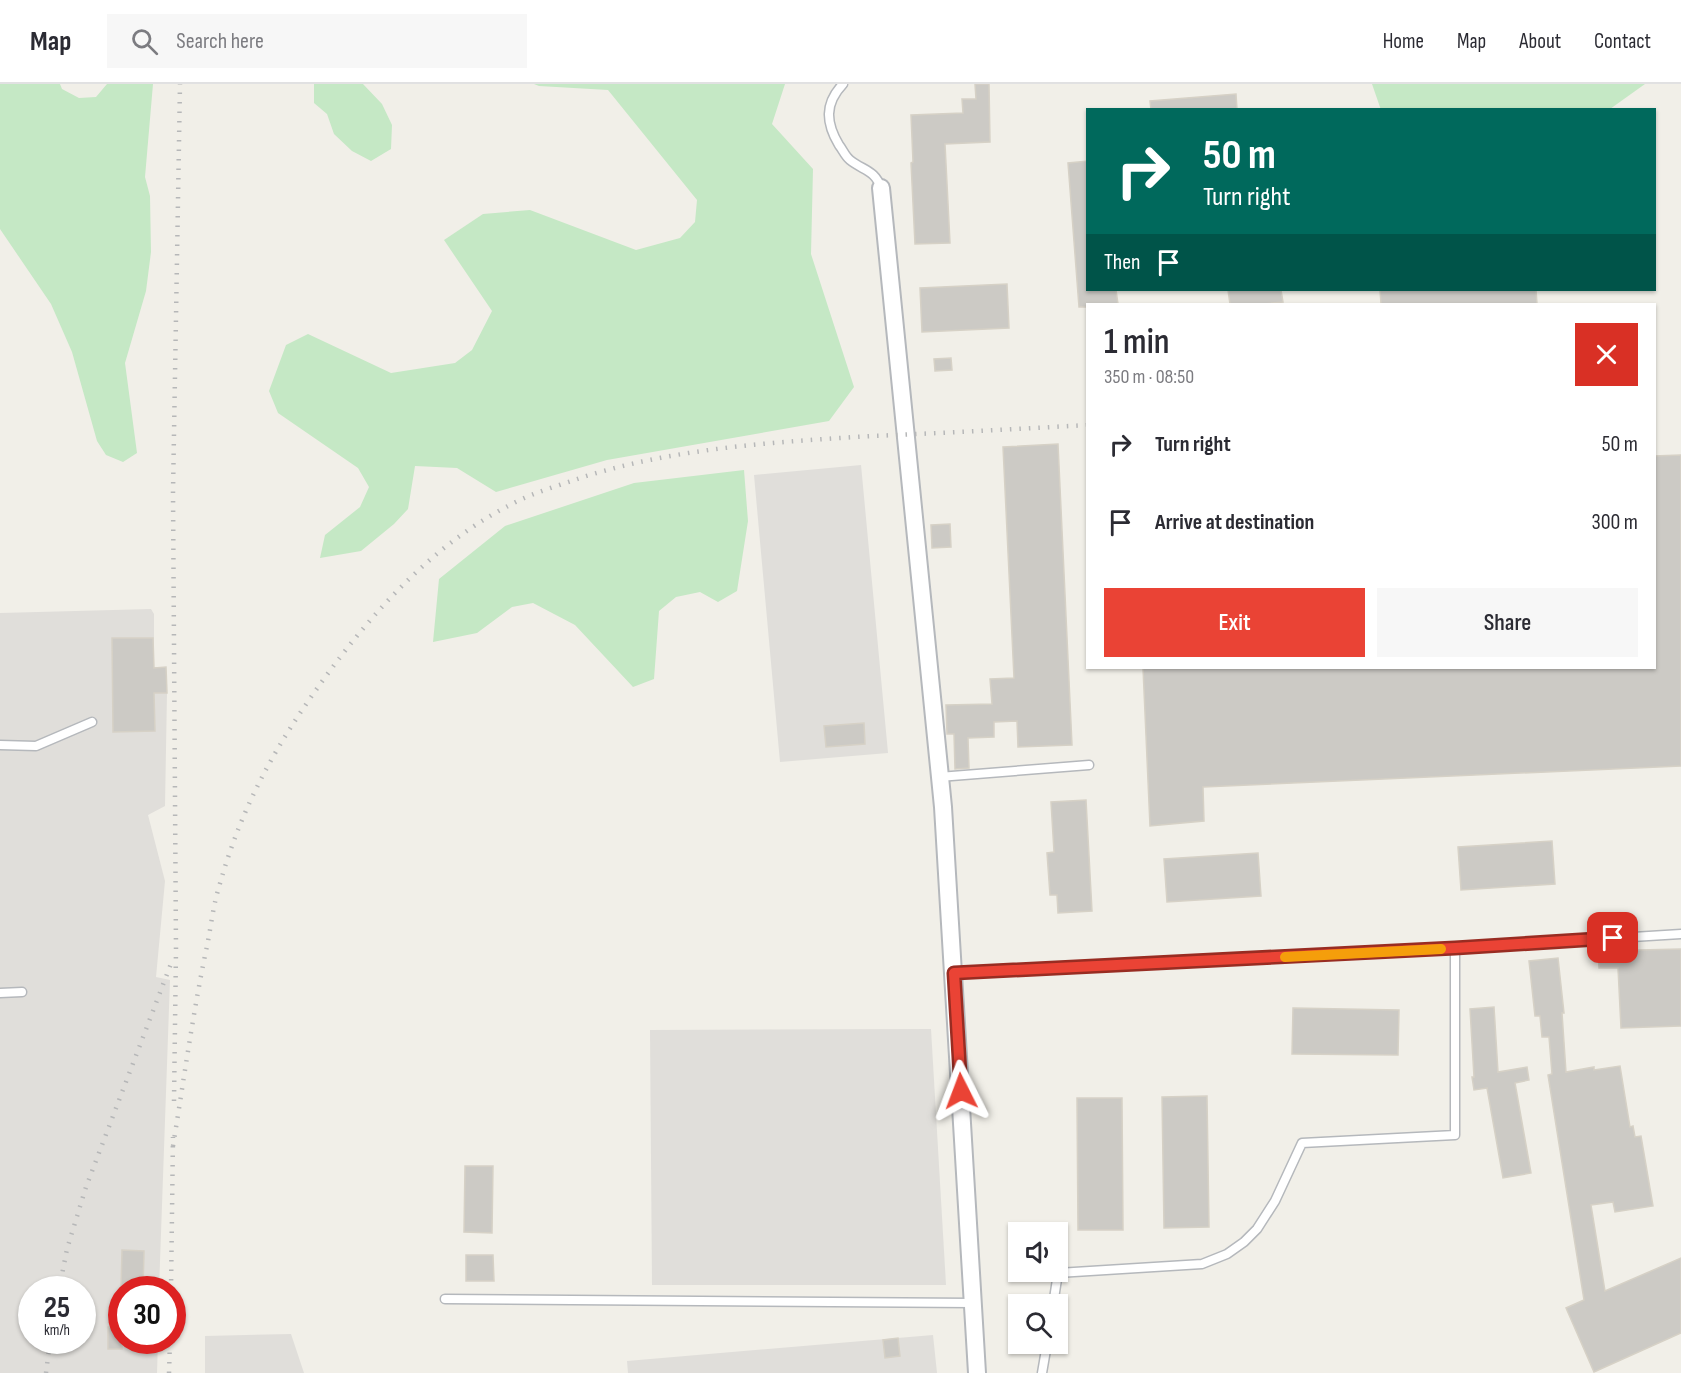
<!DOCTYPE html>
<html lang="en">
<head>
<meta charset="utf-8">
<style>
	body { margin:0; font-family:"Sofia Sans Condensed",sans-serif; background:#f7f7f7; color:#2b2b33; height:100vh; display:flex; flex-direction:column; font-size:22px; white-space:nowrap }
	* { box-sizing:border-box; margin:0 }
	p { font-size:20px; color:#7c7c81 }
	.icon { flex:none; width:33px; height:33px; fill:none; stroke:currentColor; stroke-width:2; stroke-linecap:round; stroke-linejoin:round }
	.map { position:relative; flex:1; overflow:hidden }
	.drawer { position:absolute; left:1086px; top:219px; width:570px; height:366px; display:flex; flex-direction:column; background:#fff; border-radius:0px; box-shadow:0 2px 4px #0004 }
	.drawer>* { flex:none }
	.top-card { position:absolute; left:1086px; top:24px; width:570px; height:183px; border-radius:0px; box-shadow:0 2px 4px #0004; background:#00695c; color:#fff; overflow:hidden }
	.fabs { position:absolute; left:1008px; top:1138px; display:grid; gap:12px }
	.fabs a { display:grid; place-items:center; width:60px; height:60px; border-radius:0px; background:#fff; box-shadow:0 2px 4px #0004; font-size:30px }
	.speed { position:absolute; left:18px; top:1192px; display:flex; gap:12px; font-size:30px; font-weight:700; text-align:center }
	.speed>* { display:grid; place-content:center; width:78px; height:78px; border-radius:50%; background:#fff; box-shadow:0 2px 4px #0004; line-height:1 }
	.speed small { font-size:15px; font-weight:400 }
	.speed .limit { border:9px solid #d22; background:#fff; color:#111 }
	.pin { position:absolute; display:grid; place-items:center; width:51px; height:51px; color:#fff; margin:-26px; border-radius:12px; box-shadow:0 3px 9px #0006 }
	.me { position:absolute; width:66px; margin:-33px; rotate:357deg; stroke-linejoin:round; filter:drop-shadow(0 0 4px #0008) }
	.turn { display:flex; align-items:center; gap:21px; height:126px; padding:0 18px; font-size:27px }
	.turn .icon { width:78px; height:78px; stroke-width:2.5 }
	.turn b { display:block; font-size:42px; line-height:51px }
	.then { display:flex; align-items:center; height:57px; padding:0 18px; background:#0003; gap:12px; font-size:22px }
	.round { display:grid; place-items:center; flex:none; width:63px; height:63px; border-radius:0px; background:#f7f7f7 }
	.headline { display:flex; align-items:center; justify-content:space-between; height:102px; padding:0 18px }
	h1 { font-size:36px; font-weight:600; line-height:45px }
	.button { display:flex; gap:12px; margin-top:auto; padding:12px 18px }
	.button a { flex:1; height:69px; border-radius:0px; background:#ea4335; color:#fff; font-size:24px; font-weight:600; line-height:69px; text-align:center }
	.button a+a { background:#f7f7f7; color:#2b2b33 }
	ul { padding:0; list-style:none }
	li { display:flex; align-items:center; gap:18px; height:78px; padding:0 18px }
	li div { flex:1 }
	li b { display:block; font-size:22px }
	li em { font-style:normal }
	header { display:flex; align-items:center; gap:36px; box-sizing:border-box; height:84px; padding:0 30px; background:#fff; border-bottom:2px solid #e1e1e2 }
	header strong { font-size:28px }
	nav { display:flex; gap:33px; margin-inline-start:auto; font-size:21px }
	.search { width:420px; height:54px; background:#f7f7f7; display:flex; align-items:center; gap:15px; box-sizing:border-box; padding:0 21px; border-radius:0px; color:#7c7c81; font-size:22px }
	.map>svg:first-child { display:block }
	.industrial { fill:#e0deda; fill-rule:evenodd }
	.green { fill:#c5e8c5 }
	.building { fill:#cccac5; stroke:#d6d1c6; stroke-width:1.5 }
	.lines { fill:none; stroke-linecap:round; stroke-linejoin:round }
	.lane-casing { stroke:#b5b8bc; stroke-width:11 }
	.street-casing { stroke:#b5b8bc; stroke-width:20 }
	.lane { stroke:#fff; stroke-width:8 }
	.street { stroke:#fff; stroke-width:16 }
	.rail { stroke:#b6b7b8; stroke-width:4.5; stroke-dasharray:1.5 8; stroke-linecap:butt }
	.route-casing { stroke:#982c22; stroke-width:15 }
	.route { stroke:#ea4335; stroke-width:10 }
	.slow { stroke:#f59e0b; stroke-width:10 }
</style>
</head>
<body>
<header>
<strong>Map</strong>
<div class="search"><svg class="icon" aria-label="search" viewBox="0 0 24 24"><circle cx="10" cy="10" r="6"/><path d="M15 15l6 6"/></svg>Search here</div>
<nav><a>Home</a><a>Map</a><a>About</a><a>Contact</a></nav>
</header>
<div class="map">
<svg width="1681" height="1289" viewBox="0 0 1681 1289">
	<rect width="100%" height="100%" fill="#f1efe8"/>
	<g class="industrial">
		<polygon points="861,381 888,669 780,678 754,391"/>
		<path d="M 151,525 L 154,530 L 154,583 L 166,583 L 167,609 L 165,722 L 148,731 L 165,797 L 156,893 L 170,896 L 159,1206 L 122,1206 L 122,1257 L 158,1257 L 157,1289 L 0,1289 L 0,529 ZM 32,1206 L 82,1206 L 82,1257 L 32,1257 Z"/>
		<polygon points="931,945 946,1201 652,1201 650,946"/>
		<polygon points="291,1250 304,1289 205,1289 205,1252"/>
		<polygon points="933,1251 937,1289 628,1289 627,1277"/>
	</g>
	<g class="green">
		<polygon points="0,0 60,0 62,5 79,14 96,13 107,0 153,0 145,93 150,112 151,168 146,207 125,279 137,369 123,378 106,371 97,357 72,268 51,220 0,145"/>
		<polygon points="314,0 363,0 382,20 392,41 391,65 371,77 352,67 334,50 327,30 314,19"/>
		<polygon points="534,0 785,0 772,40 813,85 811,170 854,303 829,337 607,376 496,408 457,384 415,382 408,425 394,440 361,467 320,474 325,451 360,423 369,403 358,384 278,329 269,307 286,261 308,250 391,289 455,279 472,266 492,227 444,156 483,130 530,126 636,166 680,154 695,138 697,116 608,6 539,2"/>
		<polygon points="1372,0 1645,0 1610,25 1381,26"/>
		<polygon points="744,386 748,437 737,507 718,518 700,508 676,513 659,527 654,595 633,603 575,541 533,519 512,523 477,549 433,558 439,495 505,442 634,399"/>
	</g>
	<g class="building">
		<polygon points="975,0 989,0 990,58 945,60 950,159 915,160 911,79 913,78 911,31 963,29 962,15 976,15"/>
		<polygon points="1236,10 1237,26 1151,26 1150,17"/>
		<polygon points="1088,77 1088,206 1116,206 1118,220 1088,220 1088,223 1079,223 1068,79"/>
		<polygon points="1007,200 1009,244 922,248 920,204"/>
		<polygon points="1228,206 1281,206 1283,218 1264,220 1230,220"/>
		<polygon points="1380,206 1536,206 1537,220 1381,220"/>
		<polygon points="951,274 952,286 935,287 934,275"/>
		<polygon points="1058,360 1072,661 1018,663 1017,637 994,638 994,653 968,654 969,684 955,685 954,650 947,650 946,621 992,620 990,595 1014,594 1003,363"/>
		<polygon points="1681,371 1681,682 1203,703 1204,737 1150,742 1143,584 1654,584 1654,372"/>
		<polygon points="950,440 951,463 932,464 931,441"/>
		<polygon points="112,554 153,554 154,584 166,583 167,609 154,609 155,647 113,648"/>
		<polygon points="864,639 865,660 826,663 824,642"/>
		<polygon points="1086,716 1092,827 1058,829 1057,811 1050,811 1047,769 1054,768 1051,718"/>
		<polygon points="1552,757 1555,800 1461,806 1458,763"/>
		<polygon points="1258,769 1261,812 1167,818 1164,775"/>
		<polygon points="1681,865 1681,942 1621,944 1618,884 1599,884 1598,867"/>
		<polygon points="1558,874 1564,929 1562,929 1566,988 1594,983 1594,986 1620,982 1630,1043 1633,1042 1635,1053 1641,1052 1653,1122 1615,1128 1613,1118 1591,1121 1605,1207 1681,1174 1681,1249 1594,1288 1566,1224 1584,1216 1548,991 1552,990 1549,953 1542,953 1540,932 1535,932 1529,877"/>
		<polygon points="1494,923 1498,988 1527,983 1529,996 1515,999 1531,1089 1503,1094 1487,1004 1474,1006 1472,993 1474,993 1470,925"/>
		<polygon points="1293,924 1399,926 1398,971 1292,970"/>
		<polygon points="1207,1012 1209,1143 1164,1144 1162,1013"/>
		<polygon points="1077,1014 1122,1014 1123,1146 1078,1146"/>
		<polygon points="465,1082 493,1082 492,1149 464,1148"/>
		<polygon points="122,1166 144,1167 143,1206 121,1206"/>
		<polygon points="466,1171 493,1171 494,1197 466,1197"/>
		<rect x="108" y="1243" width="14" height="22"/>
		<polygon points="898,1254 900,1272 885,1274 883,1256"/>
	</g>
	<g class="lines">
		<g class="lane-casing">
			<g id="lane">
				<path d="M 843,0 C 824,20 826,39 839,61 C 843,66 845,72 850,76 C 864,87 875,86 881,104"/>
				<polyline points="0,661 36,662 92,638"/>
				<polyline points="939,693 1089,681"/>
				<polyline points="954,889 1455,864 1681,850"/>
				<polyline points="0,909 22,908"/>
				<polyline points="445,1215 973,1219"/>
				<polyline points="1053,1221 1058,1189 1202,1180 1227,1170 1244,1158 1257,1145 1275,1117 1302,1059 1455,1051 1455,864"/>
				<polyline points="1042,1289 1047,1260"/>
			</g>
		</g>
		<g class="street-casing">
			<polyline id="street" points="881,104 943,723 977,1289"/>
		</g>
		<use href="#lane" class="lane"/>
		<use href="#street" class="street"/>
		<g class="rail">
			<polyline points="174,1017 176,866 173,408 180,0"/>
			<path d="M 173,1062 C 184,995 193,928 207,862 C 211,843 213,822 219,803 C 242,720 278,657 329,588 C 377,523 437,458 510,421 C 532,409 557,402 580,394 C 674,364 774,358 872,352 C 944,349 1016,345 1088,341"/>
			<polyline points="59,1206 67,1165 86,1103 172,877"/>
			<polyline points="171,1206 173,1053"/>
			<polyline points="46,1289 50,1257"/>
			<polyline points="169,1289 170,1257"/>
		</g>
	</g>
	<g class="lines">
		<g class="route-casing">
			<polyline id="route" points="961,1007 954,889 1455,864 1613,854"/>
		</g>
		<use href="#route" class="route"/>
		<polyline class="slow" points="1285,873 1441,865"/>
	</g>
</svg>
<div class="fabs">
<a><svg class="icon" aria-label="sound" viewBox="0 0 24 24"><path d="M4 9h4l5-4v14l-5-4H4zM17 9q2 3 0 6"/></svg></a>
<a><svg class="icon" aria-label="search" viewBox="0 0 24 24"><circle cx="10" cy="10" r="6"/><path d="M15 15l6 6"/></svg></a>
</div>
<div class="speed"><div>25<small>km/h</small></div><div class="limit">30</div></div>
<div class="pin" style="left:1613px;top:854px;background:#d93025"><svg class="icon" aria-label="arrive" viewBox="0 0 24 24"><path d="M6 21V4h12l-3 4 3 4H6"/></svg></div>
<svg class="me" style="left:961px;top:1007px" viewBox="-20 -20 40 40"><path d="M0-17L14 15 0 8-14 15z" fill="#ea4335" stroke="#fff" stroke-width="4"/></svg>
<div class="top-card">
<div class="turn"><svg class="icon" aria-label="right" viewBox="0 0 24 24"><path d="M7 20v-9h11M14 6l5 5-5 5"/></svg><div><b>50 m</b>Turn right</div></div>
<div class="then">Then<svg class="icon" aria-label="arrive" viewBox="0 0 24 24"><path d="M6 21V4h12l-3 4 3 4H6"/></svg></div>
</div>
<section class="drawer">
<div class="headline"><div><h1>1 min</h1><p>350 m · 08:50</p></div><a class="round" style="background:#d93025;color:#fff"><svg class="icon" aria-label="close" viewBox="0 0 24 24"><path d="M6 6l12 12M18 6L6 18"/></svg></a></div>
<ul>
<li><svg class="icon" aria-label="right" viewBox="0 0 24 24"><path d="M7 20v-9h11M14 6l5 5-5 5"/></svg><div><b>Turn right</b></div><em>50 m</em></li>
<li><svg class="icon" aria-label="arrive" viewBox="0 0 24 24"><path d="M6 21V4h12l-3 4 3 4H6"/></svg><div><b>Arrive at destination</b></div><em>300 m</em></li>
</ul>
<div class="button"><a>Exit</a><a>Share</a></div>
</section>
</div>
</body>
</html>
